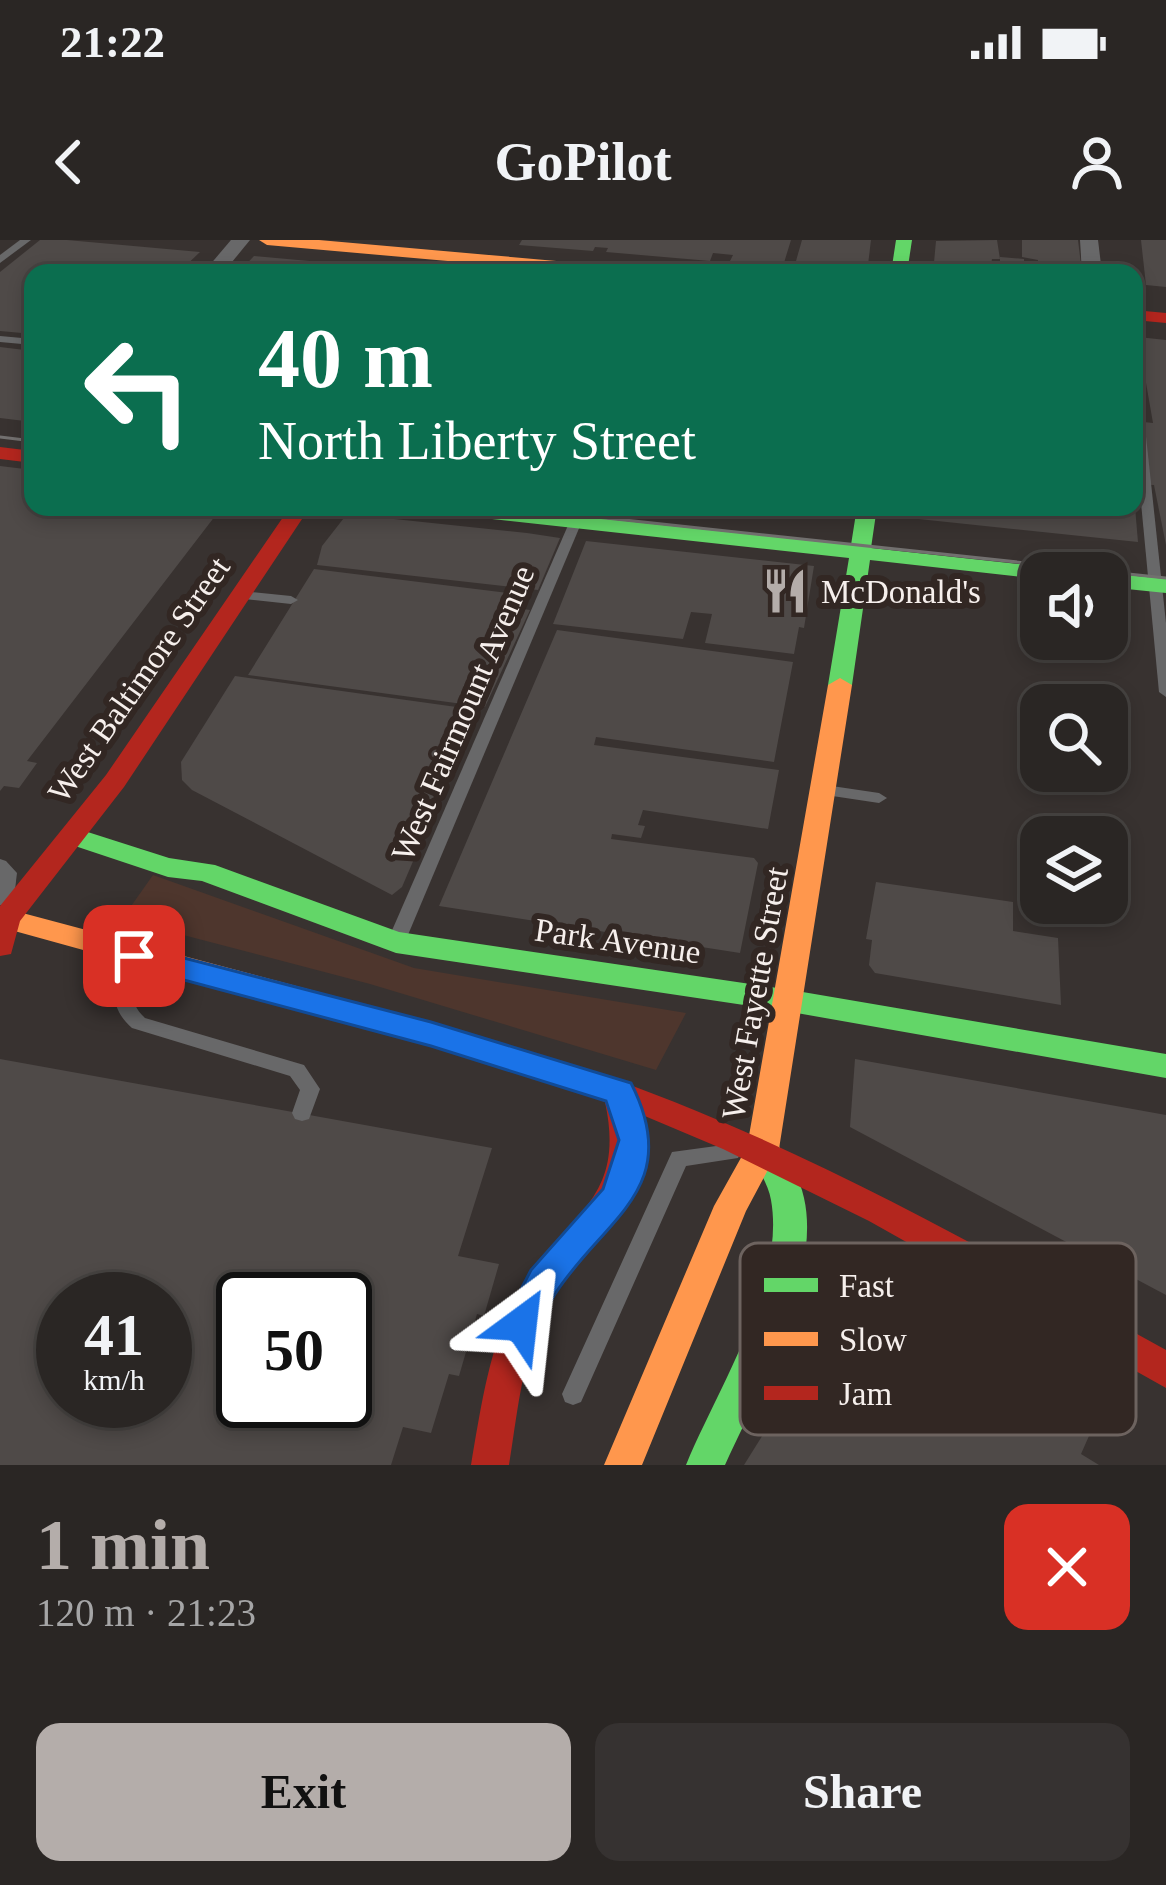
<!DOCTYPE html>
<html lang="en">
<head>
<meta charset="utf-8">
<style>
	body { margin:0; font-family:Georgia,serif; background:#363231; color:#f1f3f6; height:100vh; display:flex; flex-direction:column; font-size:45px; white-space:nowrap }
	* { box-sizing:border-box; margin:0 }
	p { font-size:39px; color:#a5a5a6 }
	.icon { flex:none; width:66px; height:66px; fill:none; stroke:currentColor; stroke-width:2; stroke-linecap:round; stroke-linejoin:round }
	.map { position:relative; height:1225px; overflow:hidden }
	.drawer { display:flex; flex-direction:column; background:#2a2624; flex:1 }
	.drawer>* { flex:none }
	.guide { position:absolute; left:24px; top:24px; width:1119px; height:252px; border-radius:24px; box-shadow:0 6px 18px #0003,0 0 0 3px #464341; background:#0b6e4f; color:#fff; overflow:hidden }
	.buttons { position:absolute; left:1020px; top:312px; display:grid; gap:24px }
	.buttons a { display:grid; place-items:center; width:108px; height:108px; border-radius:24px; background:#2a2624; box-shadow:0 6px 18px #0003,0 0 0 3px #464341; font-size:60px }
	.speed { position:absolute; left:36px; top:1032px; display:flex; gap:24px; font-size:60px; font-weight:700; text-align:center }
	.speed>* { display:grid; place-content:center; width:156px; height:156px; border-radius:50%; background:#2a2624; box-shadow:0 6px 18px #0003,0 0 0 3px #464341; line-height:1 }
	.speed small { font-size:30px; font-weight:400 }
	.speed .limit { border:6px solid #111; border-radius:18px; background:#fff; color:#111 }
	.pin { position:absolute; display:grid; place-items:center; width:102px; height:102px; color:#fff; margin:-51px; border-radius:24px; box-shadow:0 6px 18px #0006 }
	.me { position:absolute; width:132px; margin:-66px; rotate:30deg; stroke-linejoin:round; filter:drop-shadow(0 0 9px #0008) }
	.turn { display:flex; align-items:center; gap:42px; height:252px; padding:0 36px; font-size:54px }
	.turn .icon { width:156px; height:156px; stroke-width:2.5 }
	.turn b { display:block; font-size:84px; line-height:102px }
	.round { display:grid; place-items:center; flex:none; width:126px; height:126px; border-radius:24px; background:#363231 }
	.summary { display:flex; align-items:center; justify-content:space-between; height:204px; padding:0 36px }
	h1 { font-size:72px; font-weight:700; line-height:90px; color:#b4adaa }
	.cta { display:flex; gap:24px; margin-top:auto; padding:24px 36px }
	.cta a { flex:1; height:138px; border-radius:24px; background:#b4adaa; color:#111; font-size:48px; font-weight:700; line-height:138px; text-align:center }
	.cta a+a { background:#363231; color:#f1f3f6 }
	.status { display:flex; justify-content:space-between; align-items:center; height:84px; padding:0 60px; background:#2a2624; direction:ltr }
	.status svg { height:33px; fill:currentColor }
	header { display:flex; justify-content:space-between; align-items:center; height:156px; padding:0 36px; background:#2a2624; font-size:54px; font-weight:700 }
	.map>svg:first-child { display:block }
	.green { fill:#4e362d }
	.building { fill:#4f4a48; fill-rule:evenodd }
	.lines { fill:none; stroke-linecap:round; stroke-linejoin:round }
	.lane { fill:#686869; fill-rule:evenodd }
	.street { fill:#686869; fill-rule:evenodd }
	.fast { fill:#63d668; fill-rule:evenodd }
	.slow { fill:#ff974d; fill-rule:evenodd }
	.jam { fill:#b3261e; fill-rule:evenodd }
	.tram { stroke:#72706f; stroke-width:3 }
	.route { fill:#1a73e8; stroke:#114b97; stroke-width:3 }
	.labels { text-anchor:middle; stroke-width:12; stroke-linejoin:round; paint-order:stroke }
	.poi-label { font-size:33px; fill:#f6efec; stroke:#322723; text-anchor:start }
	.street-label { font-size:33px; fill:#f6efec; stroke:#322723 }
	.key { fill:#322723; stroke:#6d635f; stroke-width:3 }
	.key-label { font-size:33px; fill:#f6efec }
</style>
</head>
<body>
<div class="status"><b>21:22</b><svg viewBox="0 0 49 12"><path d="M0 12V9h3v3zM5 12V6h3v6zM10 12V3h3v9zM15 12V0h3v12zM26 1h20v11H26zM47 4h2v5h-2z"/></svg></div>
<header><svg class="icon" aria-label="back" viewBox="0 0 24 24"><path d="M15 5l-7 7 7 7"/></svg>GoPilot<svg class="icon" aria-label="person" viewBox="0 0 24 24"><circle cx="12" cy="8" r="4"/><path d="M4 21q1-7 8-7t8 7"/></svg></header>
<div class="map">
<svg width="1166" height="1225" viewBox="0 0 1166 1225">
	<rect width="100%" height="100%" fill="#383230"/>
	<polygon class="green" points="153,635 414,728 686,773 656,830 370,744 122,679"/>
	<g class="building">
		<polygon points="40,0 67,0 200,12 178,33 33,33 33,94 0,91 0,32"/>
		<polygon points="522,0 791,0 783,26 730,21 733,15 713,13 710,21 606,12 608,8 595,7 593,11 519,5"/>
		<polygon points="802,0 871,0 867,33 794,28"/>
		<polygon points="997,0 1000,19 992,19 991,24 1000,25 1000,17 1024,19 1024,33 933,33 936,1"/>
		<polygon points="1022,0 1078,0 1082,33 1038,33 1038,20 1022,17"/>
		<polygon points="1141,0 1166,0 1166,47 1146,45"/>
		<polygon points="254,16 409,30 409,33 238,33"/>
		<polygon points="1138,97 1166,100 1166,305 1154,245 1134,244 1134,181 1153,183"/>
		<polygon points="0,107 33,111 33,182 0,178"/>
		<polygon points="0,226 33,230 33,267 222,267 27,521 37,523 19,548 4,546 0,551"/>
		<polygon points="910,267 1135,267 1138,302 909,278"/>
		<polygon points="347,274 527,293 560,298 538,350 317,325 322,306"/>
		<polygon points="586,301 814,326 804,388 799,387 794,414 705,403 712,374 691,372 683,399 553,384"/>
		<polygon points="314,329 524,355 517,368 530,370 485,467 248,435"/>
		<polygon points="557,390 793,422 774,522 596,497 594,505 779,530 768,589 643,570 638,585 645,586 641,598 612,594 611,599 754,618 758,623 740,713 439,666"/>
		<polygon points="235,436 478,470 402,647 392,655 192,550 182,540 181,522"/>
		<polygon points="876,642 1013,662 1013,691 1058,698 1061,765 875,733 869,725 872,700 866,699"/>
		<path d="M 0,819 L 492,908 L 458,1016 L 499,1024 L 484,1076 L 477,1074 L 459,1136 L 449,1134 L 431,1193 L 403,1187 L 391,1225 L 0,1225 ZM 63,1059 L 165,1059 L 165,1161 L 63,1161 ZM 243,1059 L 345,1059 L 345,1161 L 243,1161 Z"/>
		<polygon points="855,819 1166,875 1166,1055 850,887"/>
		<polygon points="863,1035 1100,1171 1081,1214 1099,1225 744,1225"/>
	</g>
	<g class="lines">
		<g class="lane">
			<polygon points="20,0 31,0 0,23 0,15"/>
			<polygon points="0,96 33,99 33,105 0,102"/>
			<polygon points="1134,128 1139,131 1166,383 1166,457 1159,452 1134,189"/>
			<polygon points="576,267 588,267 405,702 402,707 390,707 387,702"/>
			<polygon points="240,351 291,356 298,360 291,364 235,358 233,355"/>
			<polygon points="825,545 879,553 887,558 879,563 819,554 817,550 819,546"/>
			<polygon points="0,619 6,621 17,633 13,666 7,668 0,665"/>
			<path d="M 134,709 L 140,711 L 143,716 C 134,739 124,759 145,778 L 304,825 L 320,849 L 309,879 L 302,881 L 295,879 L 292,873 L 300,850 L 290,836 L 132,788 C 107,766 113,744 125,716 L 128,711 Z"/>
			<polygon points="731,904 738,906 741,912 738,918 686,926 581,1162 573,1165 565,1162 562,1154 672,912"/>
		</g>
		<g class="street">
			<polygon points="231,0 250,0 223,33 203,33"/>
			<polygon points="1080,0 1098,0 1102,33 1082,33"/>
		</g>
		<g class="fast">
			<polygon points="896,0 912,0 907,33 891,33"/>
			<polygon points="428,267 495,267 851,305 857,267 877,267 871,308 1046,327 1057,333 1041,333 1041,339 870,320 852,445 840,452 828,445 849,318 438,273"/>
			<polygon points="1107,333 1166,339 1166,353 1107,347"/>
			<polygon points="72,587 169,618 215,625 399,692 791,750 1166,814 1166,838 791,772 396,713 202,641 168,637 63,602 59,596 63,590"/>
			<path d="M 763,895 L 775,899 C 785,918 800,937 804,958 C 822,1036 757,1155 725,1225 L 686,1225 C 717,1149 786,1044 771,960 C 768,942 755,925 747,909 L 751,899 Z"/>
		</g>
		<g class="slow">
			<polygon points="259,0 319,0 636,28 644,33 583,33 267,5"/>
			<polygon points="840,438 852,445 779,909 746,971 642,1225 604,1225 714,966 747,907 828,445"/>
			<polygon points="0,667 431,782 593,832 598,841 593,850 582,854 431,806 0,687"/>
		</g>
		<g class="jam">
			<polygon points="1134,70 1166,73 1166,83 1134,80"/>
			<polygon points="0,207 33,211 33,223 0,219"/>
			<polygon points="290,267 310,267 124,547 20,681 11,714 0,716 0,666 106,535"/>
			<path d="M 582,828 C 787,897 976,1005 1166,1110 L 1166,1148 L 869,981 L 723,909 L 640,874 C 663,971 574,1005 541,1081 C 521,1126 517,1177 509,1225 L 471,1225 C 481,1167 489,1107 517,1054 C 559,975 628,967 605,862 L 571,850 L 566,841 L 571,832 Z"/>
		</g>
		<g class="tram">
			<polyline points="0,197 33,201"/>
			<polyline points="504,267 1166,338"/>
		</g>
	</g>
	<path class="route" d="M 134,705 L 431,782 L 631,843 C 685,949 604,978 555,1054 C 547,1067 541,1082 534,1096 L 521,1101 L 509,1096 L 503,1084 L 531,1030 L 603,949 L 619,900 L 606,861 L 431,806 L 124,724 L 119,716 L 124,709 Z"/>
	<defs>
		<g id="restaurant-bare" transform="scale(3.6)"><path d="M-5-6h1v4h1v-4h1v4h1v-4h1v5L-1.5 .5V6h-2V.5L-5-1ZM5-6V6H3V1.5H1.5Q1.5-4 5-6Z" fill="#b4adaa" stroke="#322723" stroke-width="2.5" paint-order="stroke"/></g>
	</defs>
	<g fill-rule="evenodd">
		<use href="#restaurant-bare" x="785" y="351"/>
	</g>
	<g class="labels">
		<g class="poi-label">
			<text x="821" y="363">McDonald's</text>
		</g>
		<g class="street-label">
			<text transform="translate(138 439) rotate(-55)" y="12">West Baltimore Street</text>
			<text transform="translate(462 473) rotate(-67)" y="12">West Fairmount Avenue</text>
			<text transform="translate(618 700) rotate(8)" y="12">Park Avenue</text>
			<text transform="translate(754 753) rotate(-80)" y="12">West Fayette Street</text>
		</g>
	</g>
	<rect x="740" y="1003" width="396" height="192" rx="18" class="key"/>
	<rect x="764" y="1038" width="54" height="14" fill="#63d668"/>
	<rect x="764" y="1092" width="54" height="14" fill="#ff974d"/>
	<rect x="764" y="1146" width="54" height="14" fill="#b3261e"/>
	<g class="key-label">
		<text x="839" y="1057">Fast</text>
		<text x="839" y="1111">Slow</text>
		<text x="839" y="1165">Jam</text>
	</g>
</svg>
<div class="buttons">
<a><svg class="icon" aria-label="sound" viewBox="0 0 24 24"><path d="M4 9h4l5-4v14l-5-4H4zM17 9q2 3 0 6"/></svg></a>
<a><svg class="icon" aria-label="search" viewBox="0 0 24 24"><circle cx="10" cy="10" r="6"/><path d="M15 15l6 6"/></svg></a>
<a><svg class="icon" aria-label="layers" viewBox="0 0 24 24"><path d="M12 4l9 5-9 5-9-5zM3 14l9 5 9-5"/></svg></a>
</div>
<div class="speed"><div>41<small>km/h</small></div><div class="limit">50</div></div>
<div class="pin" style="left:134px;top:716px;background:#d93025"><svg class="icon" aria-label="arrive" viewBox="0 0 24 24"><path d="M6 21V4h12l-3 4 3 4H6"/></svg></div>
<svg class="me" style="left:521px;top:1084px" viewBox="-20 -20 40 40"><path d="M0-17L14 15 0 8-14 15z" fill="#1a73e8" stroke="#fff" stroke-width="4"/></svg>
<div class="guide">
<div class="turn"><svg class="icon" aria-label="left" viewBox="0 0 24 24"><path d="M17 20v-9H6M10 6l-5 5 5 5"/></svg><div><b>40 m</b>North Liberty Street</div></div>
</div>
</div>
<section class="drawer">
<div class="summary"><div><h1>1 min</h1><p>120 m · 21:23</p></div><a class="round" style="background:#d93025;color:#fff"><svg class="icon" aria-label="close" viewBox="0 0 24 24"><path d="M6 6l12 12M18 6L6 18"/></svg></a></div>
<div class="cta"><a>Exit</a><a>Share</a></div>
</section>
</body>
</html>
